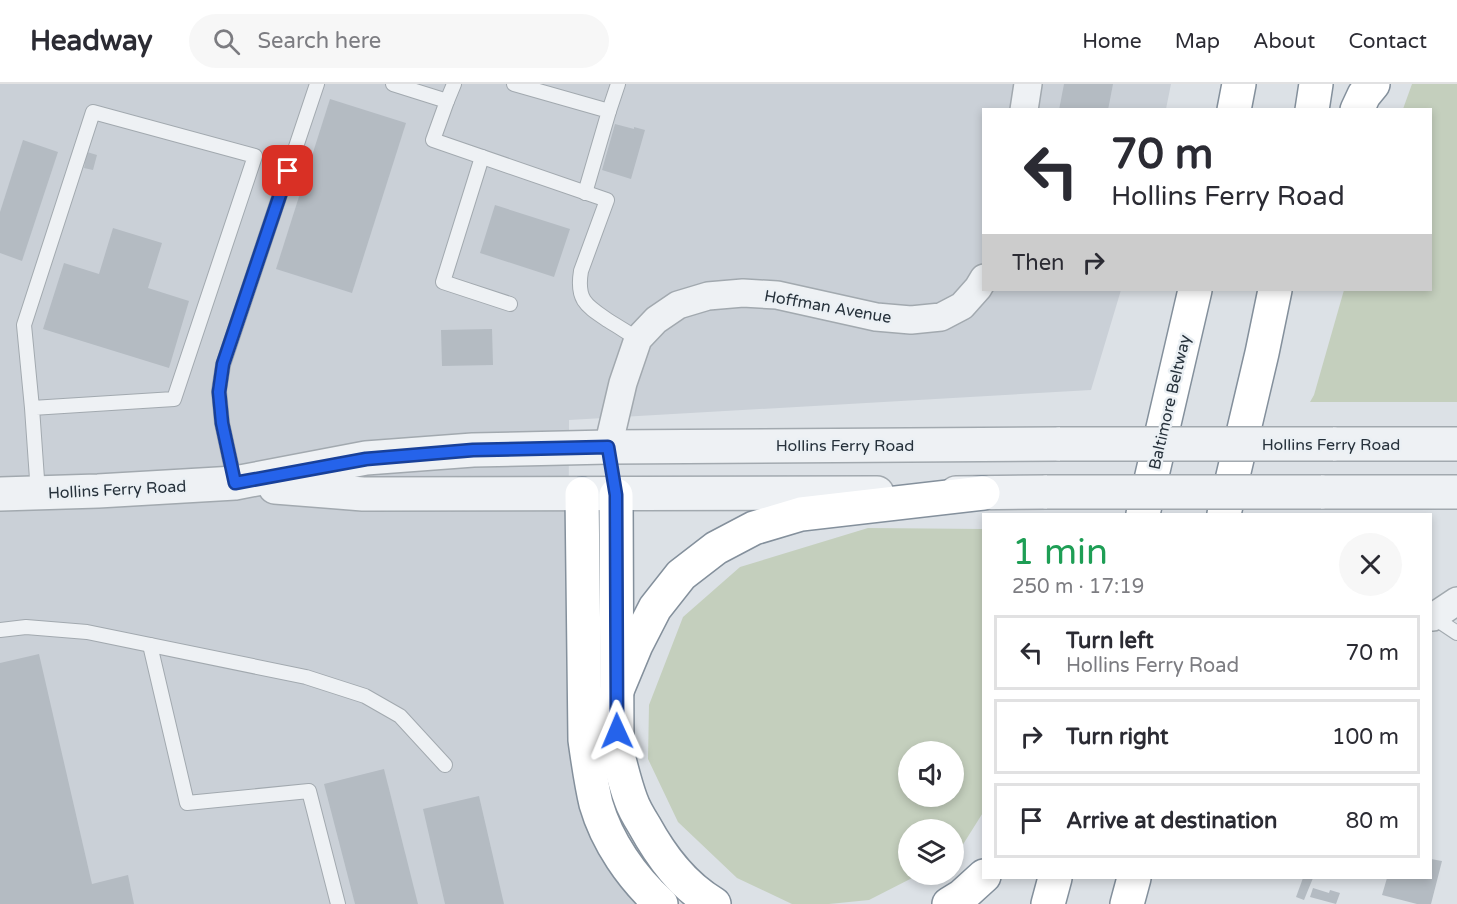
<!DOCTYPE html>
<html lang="en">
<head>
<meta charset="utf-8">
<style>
	body { margin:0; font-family:"Varela Round",sans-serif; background:#f7f7f7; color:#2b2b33; height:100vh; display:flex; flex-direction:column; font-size:22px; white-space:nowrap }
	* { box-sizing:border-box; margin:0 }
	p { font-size:20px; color:#7c7c81 }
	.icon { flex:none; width:33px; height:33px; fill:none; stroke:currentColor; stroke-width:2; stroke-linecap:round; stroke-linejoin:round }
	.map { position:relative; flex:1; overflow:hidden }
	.sheet { position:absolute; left:982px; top:429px; width:450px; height:366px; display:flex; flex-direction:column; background:#fff; border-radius:0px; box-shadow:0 3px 9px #0003 }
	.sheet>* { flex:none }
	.banner { position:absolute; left:982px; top:24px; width:450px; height:183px; border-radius:0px; box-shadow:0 3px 9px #0003; background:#fff; color:#2b2b33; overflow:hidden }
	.fabs { position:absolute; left:898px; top:657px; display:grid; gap:12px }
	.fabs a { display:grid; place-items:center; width:66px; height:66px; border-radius:50%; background:#fff; box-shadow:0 3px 9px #0003; font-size:30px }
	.pin { position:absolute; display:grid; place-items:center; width:51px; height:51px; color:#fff; margin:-26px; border-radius:12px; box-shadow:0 3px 9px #0006 }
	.me { position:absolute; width:66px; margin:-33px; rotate:359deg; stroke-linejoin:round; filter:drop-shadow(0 0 4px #0008) }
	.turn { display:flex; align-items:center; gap:21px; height:126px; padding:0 30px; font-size:27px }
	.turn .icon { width:78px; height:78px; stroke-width:2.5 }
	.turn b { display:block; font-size:42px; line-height:51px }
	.then { display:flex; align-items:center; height:57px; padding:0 30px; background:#0003; gap:12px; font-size:22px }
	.round { display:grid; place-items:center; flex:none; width:63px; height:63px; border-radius:32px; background:#f7f7f7 }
	.headline { display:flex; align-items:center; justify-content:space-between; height:102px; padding:0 30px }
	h1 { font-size:36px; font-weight:600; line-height:45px; color:#1e9e55 }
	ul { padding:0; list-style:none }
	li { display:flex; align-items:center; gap:18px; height:75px; margin:0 12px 9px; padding:0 18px; border:3px solid #e1e1e2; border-radius:0px }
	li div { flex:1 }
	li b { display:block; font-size:22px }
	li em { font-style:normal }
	header { display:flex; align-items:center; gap:36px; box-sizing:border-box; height:84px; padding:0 30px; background:#fff; border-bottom:2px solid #e1e1e2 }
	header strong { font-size:28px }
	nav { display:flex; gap:33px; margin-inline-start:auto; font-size:21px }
	.search { width:420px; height:54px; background:#f7f7f7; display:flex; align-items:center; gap:15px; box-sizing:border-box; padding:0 21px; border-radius:33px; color:#7c7c81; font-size:22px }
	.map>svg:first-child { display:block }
	.built { fill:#cad0d7 }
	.green { fill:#c4cfbd; fill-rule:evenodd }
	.building { fill:#b4bbc2 }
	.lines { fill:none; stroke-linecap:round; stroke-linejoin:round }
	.service-casing { stroke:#a2a9af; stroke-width:16 }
	.minor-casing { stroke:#a2a9af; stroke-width:30 }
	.tertiary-casing { stroke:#a2a9af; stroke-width:36 }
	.motorway-casing { stroke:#84909c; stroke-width:36 }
	.service { stroke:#eef1f4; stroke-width:14 }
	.minor { stroke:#eef1f4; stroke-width:27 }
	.tertiary { stroke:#eef1f4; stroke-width:33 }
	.motorway { stroke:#fff; stroke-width:33 }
	.tertiary-bridge-casing { stroke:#a2a9af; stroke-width:36; stroke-linecap:butt }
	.tertiary-bridge { stroke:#eef1f4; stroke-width:33 }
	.route-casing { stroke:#184099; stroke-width:15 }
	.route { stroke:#2563eb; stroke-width:10 }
	.labels { text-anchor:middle; stroke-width:5; stroke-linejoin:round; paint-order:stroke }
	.street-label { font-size:16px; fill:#26313b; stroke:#ebf0f4 }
</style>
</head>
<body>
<header>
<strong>Headway</strong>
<div class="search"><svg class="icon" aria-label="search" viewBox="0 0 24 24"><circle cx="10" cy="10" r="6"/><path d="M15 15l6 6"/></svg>Search here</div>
<nav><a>Home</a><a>Map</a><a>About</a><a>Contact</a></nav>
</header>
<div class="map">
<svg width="1457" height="820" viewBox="0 0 1457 820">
	<rect width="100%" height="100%" fill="#dce1e6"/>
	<polygon class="built" points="0,0 1171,0 1166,25 984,26 984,206 1121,206 1091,306 569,336 568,605 569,653 574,692 590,743 642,820 0,820"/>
	<g class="green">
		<polygon points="1412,0 1457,0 1457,318 1310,318 1314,311 1344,206 1431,206 1431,26 1403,25"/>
		<path d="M 868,444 L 984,445 L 984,727 L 957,770 L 954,772 L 954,746 L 909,746 L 909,790 L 918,791 L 869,816 L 829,820 L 792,820 L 737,794 L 678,738 L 648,675 L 649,621 L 683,533 L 740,483 ZM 909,668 L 954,668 L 954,712 L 909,712 Z"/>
	</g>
	<g class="building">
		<polygon points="1064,0 1113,0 1108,26 1059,26"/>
		<polygon points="330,15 406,39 352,209 276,185"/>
		<polygon points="615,40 634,45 634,43 645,46 631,95 602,86"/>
		<polygon points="23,56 58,68 22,177 0,169 0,128"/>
		<polygon points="87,68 97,71 93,86 84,84"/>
		<polygon points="495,121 570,145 554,193 480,169"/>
		<polygon points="113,144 162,159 148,204 189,217 169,284 43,245 64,179 99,190"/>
		<polygon points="492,245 493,281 442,282 441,246"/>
		<polygon points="39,570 92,800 128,791 134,820 0,820 0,579"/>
		<polygon points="384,685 418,820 355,820 324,700"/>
		<polygon points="479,712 504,820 445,820 423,725"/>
		<polygon points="1431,775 1442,777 1431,820 1417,820 1382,811 1387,794 1431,794"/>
		<polygon points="1303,794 1313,794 1304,816 1296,813"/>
		<polygon points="1313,804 1329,809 1330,806 1340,809 1336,820 1310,813"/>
	</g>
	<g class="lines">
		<g class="service-casing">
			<g id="service">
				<path d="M 393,0 L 447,17 L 433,56 L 607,116 L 581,187 C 576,217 587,222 609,237 C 619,243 628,249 638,255"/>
				<polyline points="514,0 609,27 585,109"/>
				<polyline points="447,17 454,0"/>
				<polyline points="609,27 618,0"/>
				<polyline points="482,73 443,198 510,220"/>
				<polyline points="32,324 24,241 93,28 255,72 174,315 32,324 38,409"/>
				<polyline points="235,399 222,339 219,307 223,281 317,0"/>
				<polyline points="1433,533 1457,549"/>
				<polyline points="0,546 26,543 87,548 306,593 365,612 400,632 445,681"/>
				<polyline points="150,561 187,719 309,707 338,820"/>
			</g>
		</g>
		<g class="minor-casing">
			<g id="minor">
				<polyline points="1024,26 1028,0"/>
				<polyline points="608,363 623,299 638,255 656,236 678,221 708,212 743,209 777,211 876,233 911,236 941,233 962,222 978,204 984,194"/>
				<polyline points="1433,533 1457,517"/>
			</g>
		</g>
		<g class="tertiary-casing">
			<g id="tertiary">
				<polyline points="1333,360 1457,360"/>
				<polyline points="275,403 363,410 877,409"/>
				<polyline points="1321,408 1457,408"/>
				<polyline points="956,409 1047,408"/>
				<polyline points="0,410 98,407 235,399 366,374 473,366 608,363 1060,360"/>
			</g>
		</g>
		<g class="motorway-casing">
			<g id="motorway">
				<polyline points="1234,26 1239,0"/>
				<polyline points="1312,26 1316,0"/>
				<polyline points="1357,26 1364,11 1373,0"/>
				<path d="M 582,410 L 585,656 C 588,677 591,699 596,720 C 607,758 632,794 661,820"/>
				<path d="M 616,411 L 617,667 C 621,683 625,700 631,716 C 634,725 639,733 644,741 C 661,772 682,801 714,820"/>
				<polyline points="1143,430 1195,206"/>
				<polyline points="1224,430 1262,269 1275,206"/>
				<polyline points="616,609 636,561 655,524 681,491 716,464 754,444 801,430 983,409"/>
				<polyline points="949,820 962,812 984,792"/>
				<polyline points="1048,820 1055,794"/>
				<polyline points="1127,820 1134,794"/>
			</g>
		</g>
		<use href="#service" class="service"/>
		<use href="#minor" class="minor"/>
		<use href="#tertiary" class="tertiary"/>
		<use href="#motorway" class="motorway"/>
		<g class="tertiary-bridge-casing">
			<g id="tertiary-bridge">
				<polyline points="1060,360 1333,360"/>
				<polyline points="1047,408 1321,408"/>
			</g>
		</g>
		<use href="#tertiary-bridge" class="tertiary-bridge"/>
	</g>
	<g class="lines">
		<g class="route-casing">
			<polyline id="route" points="288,87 223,280 219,308 222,339 235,399 366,375 473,366 608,363 616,411 617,647"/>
		</g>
		<use href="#route" class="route"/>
	</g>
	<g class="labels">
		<g class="street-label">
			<text transform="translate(828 222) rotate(10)" y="6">Hoffman Avenue</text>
			<text transform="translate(1169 318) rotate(-77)" y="6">Baltimore Beltway</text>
			<text x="1331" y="366">Hollins Ferry Road</text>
			<text x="845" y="367">Hollins Ferry Road</text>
			<text transform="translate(117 405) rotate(-3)" y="6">Hollins Ferry Road</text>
		</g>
	</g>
</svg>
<div class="fabs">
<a><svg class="icon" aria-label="sound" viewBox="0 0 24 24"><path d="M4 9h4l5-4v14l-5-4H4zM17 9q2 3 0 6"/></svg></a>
<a><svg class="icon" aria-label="layers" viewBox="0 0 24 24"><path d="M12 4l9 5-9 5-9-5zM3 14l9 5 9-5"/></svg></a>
</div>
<div class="pin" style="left:288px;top:87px;background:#d93025"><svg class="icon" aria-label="arrive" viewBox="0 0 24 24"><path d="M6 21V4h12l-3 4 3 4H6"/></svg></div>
<svg class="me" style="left:617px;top:647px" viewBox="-20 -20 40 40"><path d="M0-17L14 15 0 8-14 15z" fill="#2563eb" stroke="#fff" stroke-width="4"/></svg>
<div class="banner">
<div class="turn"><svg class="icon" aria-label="left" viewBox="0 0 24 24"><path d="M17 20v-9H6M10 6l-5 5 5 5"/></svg><div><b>70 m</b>Hollins Ferry Road</div></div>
<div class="then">Then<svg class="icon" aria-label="right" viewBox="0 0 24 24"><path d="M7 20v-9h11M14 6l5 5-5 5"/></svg></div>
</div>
<section class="sheet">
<div class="headline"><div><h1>1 min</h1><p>250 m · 17:19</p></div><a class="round"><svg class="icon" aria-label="close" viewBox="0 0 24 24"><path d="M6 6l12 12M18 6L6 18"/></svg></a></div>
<ul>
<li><svg class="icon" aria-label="left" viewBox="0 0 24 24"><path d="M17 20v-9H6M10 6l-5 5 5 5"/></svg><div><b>Turn left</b><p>Hollins Ferry Road</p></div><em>70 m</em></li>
<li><svg class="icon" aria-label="right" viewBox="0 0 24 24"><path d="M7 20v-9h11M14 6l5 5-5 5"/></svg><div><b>Turn right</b></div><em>100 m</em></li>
<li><svg class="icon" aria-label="arrive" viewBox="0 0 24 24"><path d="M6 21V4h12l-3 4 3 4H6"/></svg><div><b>Arrive at destination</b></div><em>80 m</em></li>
</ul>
</section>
</div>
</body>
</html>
